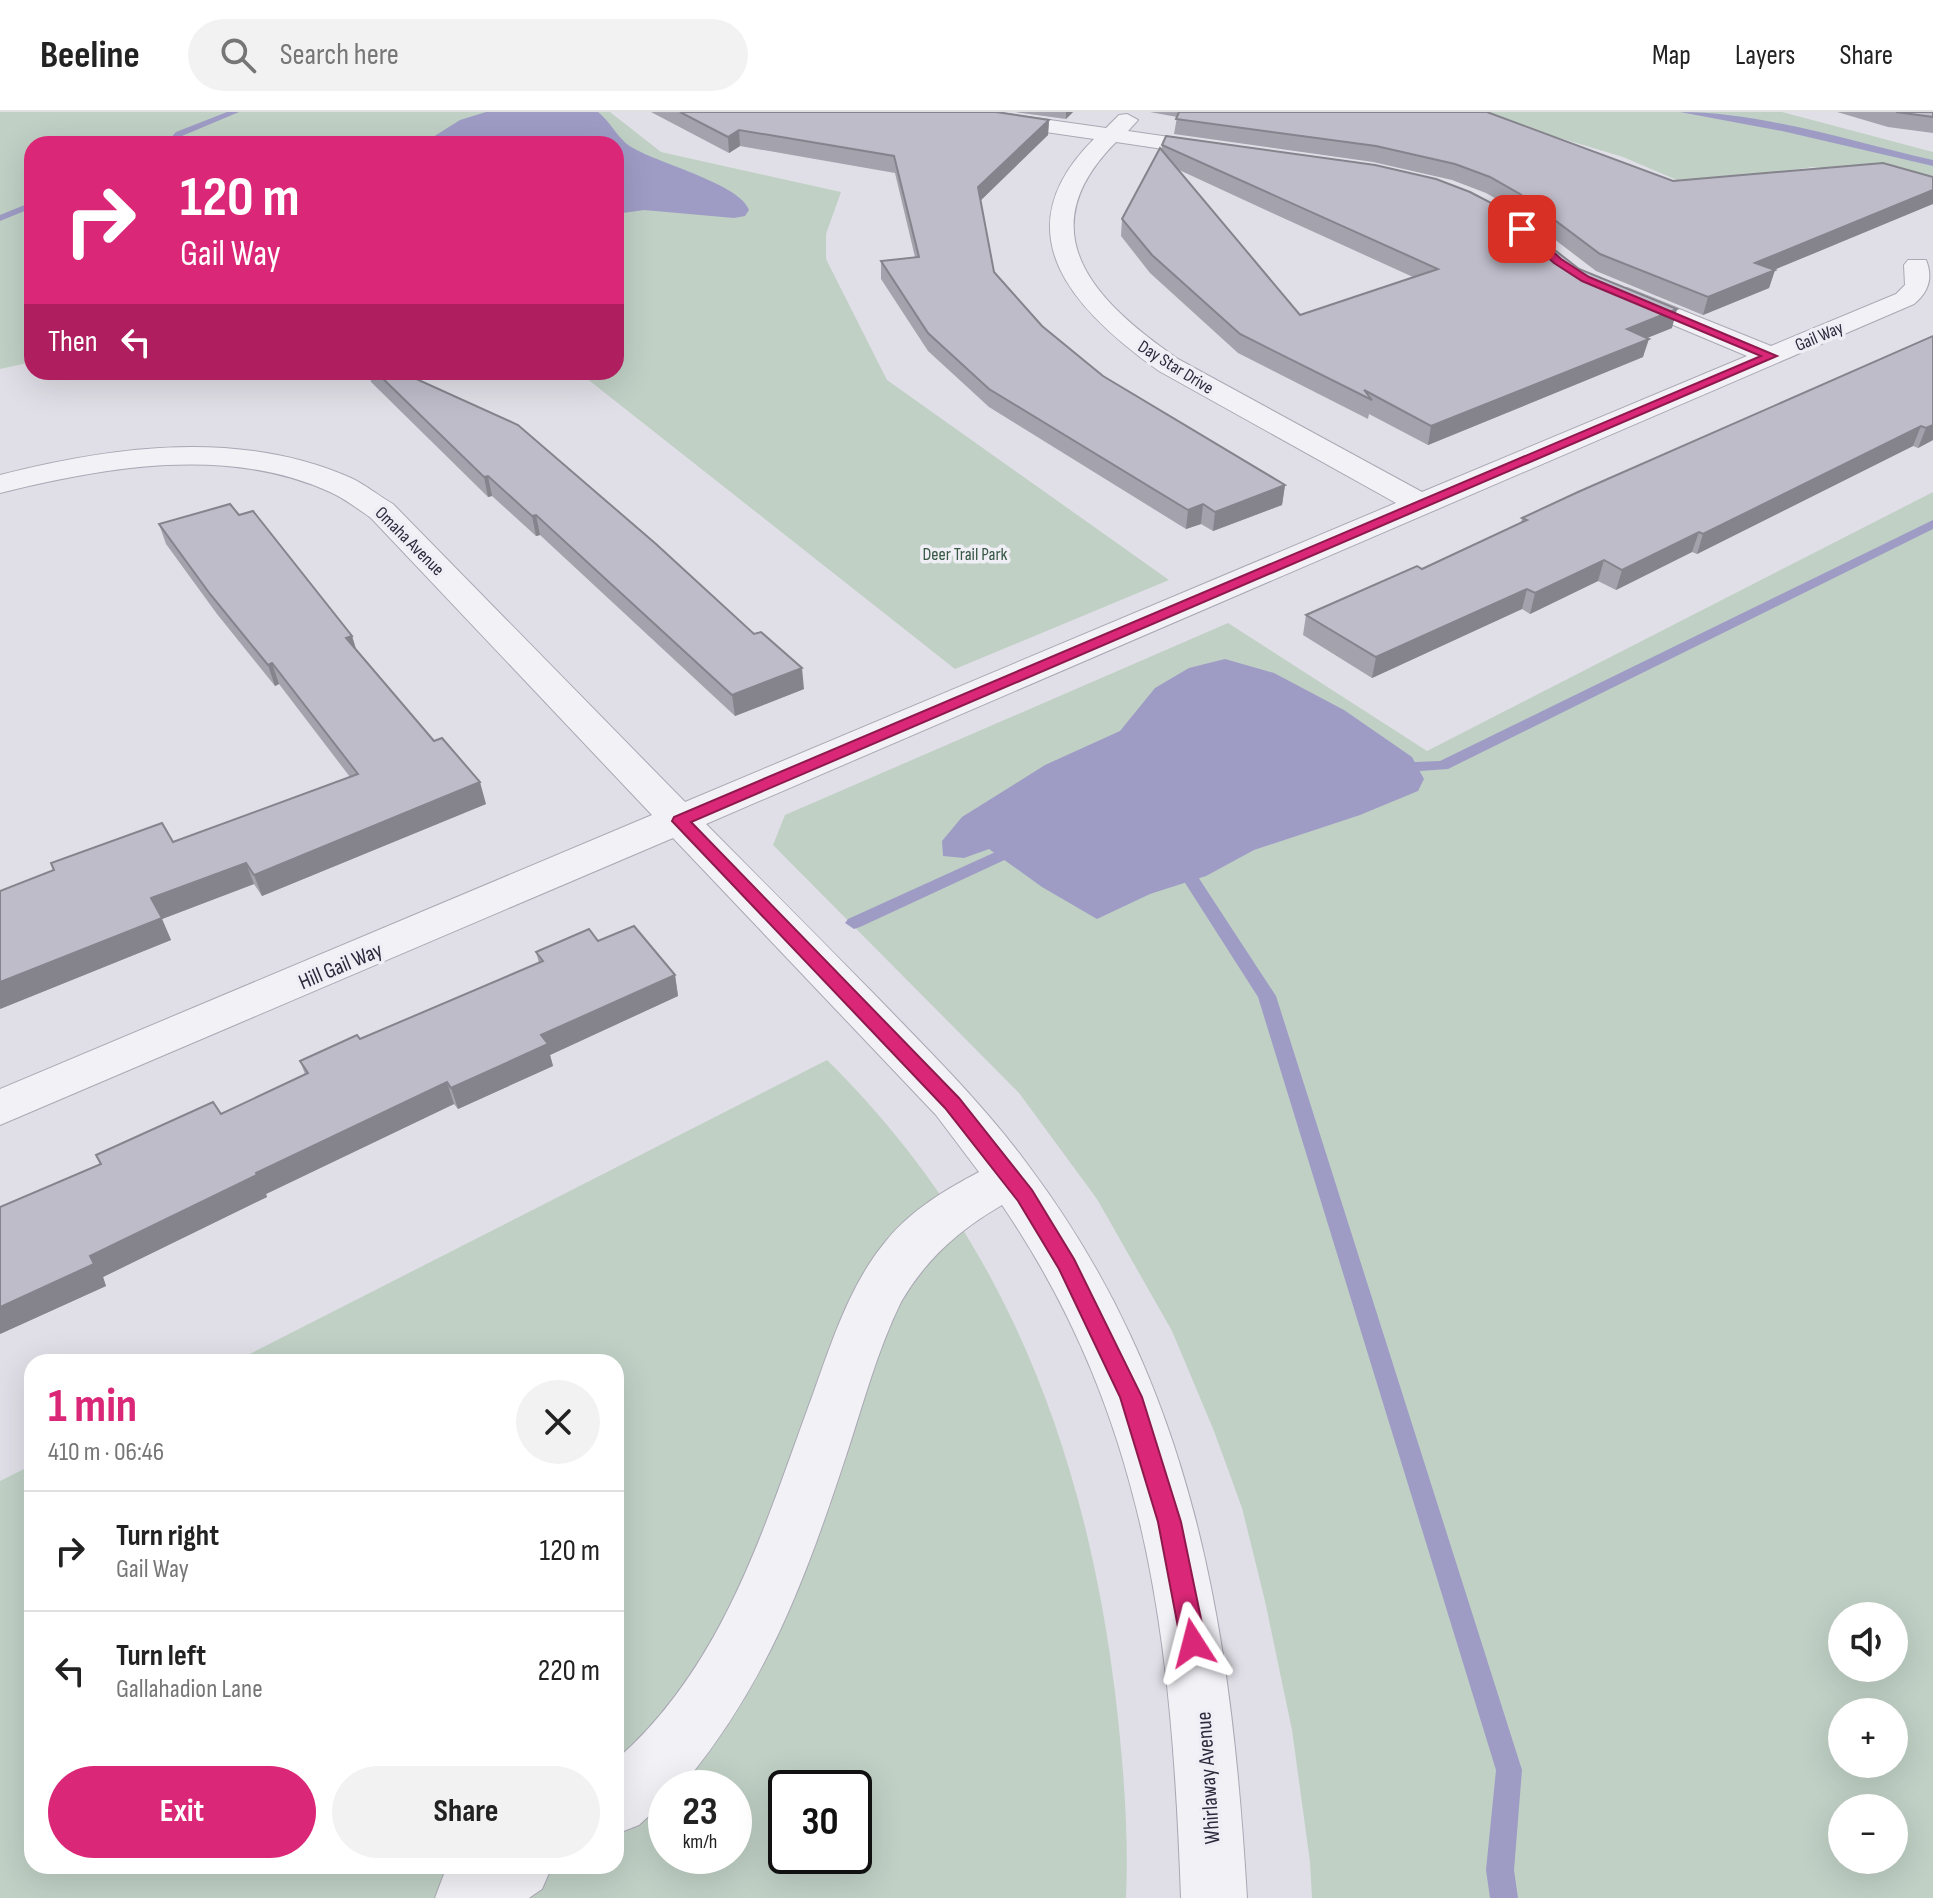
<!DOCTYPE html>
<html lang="en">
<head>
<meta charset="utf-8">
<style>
	body { margin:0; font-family:"Sofia Sans Condensed",sans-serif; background:#f2f2f2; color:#222; height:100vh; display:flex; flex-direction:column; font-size:30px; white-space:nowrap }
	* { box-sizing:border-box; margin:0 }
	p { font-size:26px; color:#767676 }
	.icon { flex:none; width:44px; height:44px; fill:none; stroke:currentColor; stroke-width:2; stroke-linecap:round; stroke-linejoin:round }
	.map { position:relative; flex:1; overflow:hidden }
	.side { position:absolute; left:24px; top:1242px; width:600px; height:520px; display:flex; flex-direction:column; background:#fff; border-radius:24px; box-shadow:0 8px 32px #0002 }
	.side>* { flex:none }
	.guide { position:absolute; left:24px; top:24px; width:600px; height:244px; border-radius:24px; box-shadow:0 8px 32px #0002; background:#db2777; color:#fff; overflow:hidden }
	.fabs { position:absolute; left:1828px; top:1490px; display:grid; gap:16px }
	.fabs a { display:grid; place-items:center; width:80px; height:80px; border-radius:50%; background:#fff; box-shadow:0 8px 32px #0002; font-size:40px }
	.speed { position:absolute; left:648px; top:1658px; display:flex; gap:16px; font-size:40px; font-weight:700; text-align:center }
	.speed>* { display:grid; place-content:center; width:104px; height:104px; border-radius:50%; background:#fff; box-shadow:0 8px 32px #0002; line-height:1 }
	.speed small { font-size:20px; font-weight:400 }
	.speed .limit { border:4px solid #111; border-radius:12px; background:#fff; color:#111 }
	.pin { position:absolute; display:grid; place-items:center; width:68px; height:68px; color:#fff; margin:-34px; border-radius:16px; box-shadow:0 4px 12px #0006 }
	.me { position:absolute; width:88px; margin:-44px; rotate:351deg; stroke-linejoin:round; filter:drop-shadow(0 0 6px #0008) }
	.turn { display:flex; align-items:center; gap:28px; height:168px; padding:0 24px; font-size:36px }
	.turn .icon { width:104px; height:104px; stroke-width:2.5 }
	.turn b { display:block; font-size:56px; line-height:68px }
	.then { display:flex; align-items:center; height:76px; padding:0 24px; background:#0003; gap:16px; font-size:30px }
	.round { display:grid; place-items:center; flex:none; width:84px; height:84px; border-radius:42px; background:#f2f2f2 }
	.summary { display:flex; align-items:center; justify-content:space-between; height:136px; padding:0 24px }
	h1 { font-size:48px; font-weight:700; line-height:60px; color:#db2777 }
	.primary-button { display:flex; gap:16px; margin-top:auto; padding:16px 24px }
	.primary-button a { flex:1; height:92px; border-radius:48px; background:#db2777; color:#fff; font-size:32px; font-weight:700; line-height:92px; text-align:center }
	.primary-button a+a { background:#f2f2f2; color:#222 }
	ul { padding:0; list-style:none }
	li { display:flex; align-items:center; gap:24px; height:120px; padding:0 24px; border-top:2px solid #e0e0e0 }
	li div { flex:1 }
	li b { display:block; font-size:30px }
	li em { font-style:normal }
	header { display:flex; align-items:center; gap:48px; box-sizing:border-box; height:112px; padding:0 40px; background:#fff; border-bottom:2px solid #e0e0e0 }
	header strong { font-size:38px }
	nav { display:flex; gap:44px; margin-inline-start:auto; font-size:28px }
	.search { width:560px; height:72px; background:#f2f2f2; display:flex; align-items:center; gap:20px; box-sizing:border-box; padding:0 28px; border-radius:44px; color:#767676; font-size:30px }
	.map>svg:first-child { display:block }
	.green { fill:#c0d0c5; fill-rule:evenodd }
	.water { fill:#9e9cc5 }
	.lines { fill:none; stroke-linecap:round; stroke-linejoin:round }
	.stream { fill:#9e9cc5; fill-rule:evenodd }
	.minor-casing { stroke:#aaa8b4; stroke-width:2 }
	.minor { fill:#f2f1f6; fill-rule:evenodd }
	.wall { fill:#a3a2ad; fill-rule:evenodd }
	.shaded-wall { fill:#85848d }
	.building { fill:#bebcc9; stroke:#85848d; stroke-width:2 }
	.route { fill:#db2777; stroke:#8e194d; stroke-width:2 }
	.labels { text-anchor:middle; stroke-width:7; stroke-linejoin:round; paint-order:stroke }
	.far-street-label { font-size:18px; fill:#2c293d; stroke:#efeef5 }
	.far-park-label { font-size:18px; fill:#375743; stroke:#efeef5 }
	.street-label { font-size:22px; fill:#2c293d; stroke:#efeef5 }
</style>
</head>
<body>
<header>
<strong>Beeline</strong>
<div class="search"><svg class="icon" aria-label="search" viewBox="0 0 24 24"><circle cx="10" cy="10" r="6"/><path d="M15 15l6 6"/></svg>Search here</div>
<nav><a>Map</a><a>Layers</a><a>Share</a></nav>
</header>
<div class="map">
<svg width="1933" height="1786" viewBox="0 0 1933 1786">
	<rect width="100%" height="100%" fill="#e0dfe7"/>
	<g class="green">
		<polygon points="0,0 610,0 661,40 841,80 826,122 826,147 887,268 1169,468 955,557 586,266 569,260 616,260 616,32 32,32 32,250 0,257"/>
		<polygon points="1443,0 1782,0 1933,40 1933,64 1812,55 1691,74 1623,45 1560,26"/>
		<path d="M 1933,380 L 1933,1786 L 1312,1786 L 1310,1750 L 1292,1618 L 1265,1489 L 1242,1396 L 1214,1319 L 1172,1219 L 1097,1087 L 1019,981 L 773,733 L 785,703 L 1228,511 L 1427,639 ZM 1842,1504 L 1894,1504 L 1894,1556 L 1842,1556 ZM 1842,1600 L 1894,1600 L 1894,1652 L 1842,1652 ZM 1842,1696 L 1894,1696 L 1894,1748 L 1842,1748 Z"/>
		<path d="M 827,948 C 1004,1122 1085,1338 1115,1580 C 1123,1648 1129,1718 1126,1786 L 0,1786 L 0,1369 L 32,1353 L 32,1754 L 616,1754 L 616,1250 L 234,1250 ZM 666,1676 L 734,1676 L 734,1744 L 666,1744 ZM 786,1676 L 854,1676 L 854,1744 L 786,1744 Z"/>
	</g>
	<g class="water">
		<path d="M 486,0 L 598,0 C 611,10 619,29 633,36 C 660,52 740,72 749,98 L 745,104 L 734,106 L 644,98 L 616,102 L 616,32 L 422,32 L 460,8 Z"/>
		<polygon points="1225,547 1274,561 1344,598 1412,645 1424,667 1418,679 1360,703 1254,738 1206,764 1150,782 1097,807 1042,775 989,737 964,746 943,744 942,729 962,705 1045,653 1120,619 1155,576 1189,556"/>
	</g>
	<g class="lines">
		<g class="stream">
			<polygon points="227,0 239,0 182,24 174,32 165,32 176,20"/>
			<path d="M 1680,0 C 1762,0 1853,30 1933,48 L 1933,54 L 1782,19 Z"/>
			<polygon points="32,90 32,96 0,109 0,103"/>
			<polygon points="1933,408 1933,417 1448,657 1392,661 1384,656 1392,651 1440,649"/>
			<polygon points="1022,728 1030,733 1028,737 860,815 854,817 845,811 848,807"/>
			<polygon points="1179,744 1185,745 1276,884 1522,1658 1514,1758 1518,1786 1490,1786 1486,1758 1496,1658 1258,885 1171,749"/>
		</g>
		<g class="minor-casing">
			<g id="minor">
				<path d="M 938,0 L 994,0 L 1106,16 L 1119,3 L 1127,2 L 1138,8 L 1128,19 L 1232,34 L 1235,39 L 1224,46 L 1116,30 C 1025,121 1097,191 1178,247 L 1422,380 L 1747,244 L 1609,186 L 1605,181 L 1609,176 L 1627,176 L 1771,234 L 1896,182 L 1905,173 L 1904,153 L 1908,148 L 1926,148 C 1933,165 1929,180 1914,192 L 706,712 C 764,770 821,828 878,886 C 930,940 984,993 1028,1053 C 1195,1275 1231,1517 1247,1786 L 1181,1786 C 1172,1533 1149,1309 1002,1093 C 959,1118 926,1147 901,1190 C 877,1239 863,1293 846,1344 C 805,1468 767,1572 682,1674 L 666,1676 L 666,1688 L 639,1713 L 616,1722 L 616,1648 C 725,1553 765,1412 813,1282 C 832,1229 850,1172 886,1129 C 911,1098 945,1078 979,1060 L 936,1003 L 673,726 L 0,1013 L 0,977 L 652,703 L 371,406 C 358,397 344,386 330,380 C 227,333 105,355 0,381 L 0,363 C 114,334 240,317 351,366 C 366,373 379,384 393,392 L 685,690 L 1396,391 L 1159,259 C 1075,199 999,121 1094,27 L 949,6 Z"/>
				<polygon points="458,1754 552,1754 542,1777 529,1786 435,1786 444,1762"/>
			</g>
		</g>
		<use href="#minor" class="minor"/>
	</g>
	<g class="wall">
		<polygon points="651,0 996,0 1049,8 1048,23 980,89 994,160 1042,214 1103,264 1285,373 1282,393 1213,419 1201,412 1186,417 989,295 928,239 881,167 881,149 915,145 895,61 740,34 729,41"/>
		<polygon points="1015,0 1073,0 1066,7"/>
		<polygon points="1150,0 1487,0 1775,158 1769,176 1703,203 1596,159 1516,98 1486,81 1452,68 1373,50 1174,22 1177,5"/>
		<polygon points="1837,0 1933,0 1933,21 1888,15"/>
		<path d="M 1162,33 L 1579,157 L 1672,216 L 1647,226 L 1643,245 L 1428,333 L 1369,302 L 1368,307 L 1238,241 L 1150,161 L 1121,124 L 1122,107 L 1161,38 ZM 1177,57 L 1270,100 L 1413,165 L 1300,203 Z"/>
		<polygon points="1933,224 1933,328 1918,336 1913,334 1697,442 1692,440 1616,478 1598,469 1530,502 1522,497 1372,566 1303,523 1306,503 1422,457 1521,411 1522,406"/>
		<polygon points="369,260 401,260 804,577 735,604 540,423 536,424 492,384 488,385 371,270"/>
		<polygon points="239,403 352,524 356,537 486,692 262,784 254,772 162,807 171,828 0,897 173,730 350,665 279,572 275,574 217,502 166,432 159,412"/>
		<polygon points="536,840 675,863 678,884 550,943 553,954 458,997 454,992 266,1082 267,1085 103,1165 106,1174 0,1222 221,1002 305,962 300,949 360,927 539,851"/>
	</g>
	<g class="shaded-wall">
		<polygon points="1066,0 1073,0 1066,7"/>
		<polygon points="1049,8 1048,23 978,91 978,75"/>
		<polygon points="739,18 740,34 729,41 728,25"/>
		<polygon points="1933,78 1933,92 1750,168 1755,151"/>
		<polygon points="1775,158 1769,176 1703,203 1708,185"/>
		<polygon points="1677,197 1672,216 1622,236 1627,217"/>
		<polygon points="1649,227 1643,245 1428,333 1431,314"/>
		<polygon points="1933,313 1933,328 1918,336 1926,316"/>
		<polygon points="1921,314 1913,334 1697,442 1703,422"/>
		<polygon points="488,364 492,384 488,385 484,365"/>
		<polygon points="1285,373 1282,393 1213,419 1215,400"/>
		<polygon points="1203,392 1201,412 1186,417 1188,398"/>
		<polygon points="536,403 540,423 536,424 532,404"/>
		<polygon points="1699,420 1692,440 1616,478 1622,458"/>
		<polygon points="1604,448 1598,469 1530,502 1535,481"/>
		<polygon points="1527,477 1522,497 1372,566 1376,545"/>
		<polygon points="352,524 358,544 346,526"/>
		<polygon points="272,551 279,572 275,574 268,553"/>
		<polygon points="802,556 804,577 735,604 732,583"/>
		<polygon points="480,670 486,692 262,784 254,763"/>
		<polygon points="246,751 254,772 162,807 171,828 0,897 0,870 151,786"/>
		<polygon points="675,863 678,884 550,943 553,954 458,997 451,976 541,923"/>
		<polygon points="447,970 454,992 266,1082 267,1085 103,1165 106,1174 0,1222 0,1195 90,1144 256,1061"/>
	</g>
	<g class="building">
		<polygon points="680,0 996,0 1049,8 978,75 994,160 1042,214 1103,264 1285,373 1215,400 1203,392 1188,398 989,277 928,221 881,149 919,145 894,44 739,18 728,25"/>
		<polygon points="1179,0 1487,0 1673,69 1883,51 1933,65 1933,78 1755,151 1775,158 1708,185 1600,142 1520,82 1490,65 1455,52 1376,34 1176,7"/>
		<polygon points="1896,0 1933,0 1933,5"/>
		<polygon points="1166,24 1375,53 1436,67 1470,80 1501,96 1579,157 1677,197 1627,217 1649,227 1431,314 1364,278 1372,288 1240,222 1152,143 1122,107 1160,36 1300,203 1438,157 1162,33"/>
		<polygon points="1933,224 1933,313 1926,316 1921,314 1703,422 1699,420 1622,458 1604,448 1535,481 1527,477 1376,545 1306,503 1417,454 1422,457 1527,408 1522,406 1578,380"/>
		<polygon points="376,260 401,260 518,313 656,432 754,522 761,520 802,556 732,583 536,403 532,404 488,364 484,365"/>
		<polygon points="230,392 239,403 253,399 352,524 346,526 434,629 442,626 480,670 254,763 246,751 151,786 162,806 0,870 0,779 54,758 51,751 162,711 173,730 358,662 272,551 268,553 210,482 159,412"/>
		<polygon points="634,814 675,863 541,923 548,932 451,976 447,970 256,1061 257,1063 90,1144 94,1152 0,1195 0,1095 101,1052 96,1043 213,990 221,1002 308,961 300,949 357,923 360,927 543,849 536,840 589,817 598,829"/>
	</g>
	<polygon class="route" points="1519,115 1526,115 1561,147 1589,165 1777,244 691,710 959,986 1032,1078 1074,1147 1142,1285 1181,1410 1206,1531 1202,1540 1193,1543 1184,1540 1181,1531 1158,1410 1120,1285 1059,1157 1018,1089 945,996 672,709 674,705 1761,244 1582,169 1554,151 1519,120"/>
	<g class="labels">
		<g class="far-street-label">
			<text transform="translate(1819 224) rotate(-23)" y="6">Gail Way</text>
			<text transform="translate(1176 255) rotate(32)" y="6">Day Star Drive</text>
			<text transform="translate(410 429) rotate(45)" y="6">Omaha Avenue</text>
		</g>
		<g class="far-park-label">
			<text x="965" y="448">Deer Trail Park</text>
		</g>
		<g class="street-label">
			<text transform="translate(340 853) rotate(-23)" y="8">Hill Gail Way</text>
			<text transform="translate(1207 1666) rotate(-94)" y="8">Whirlaway Avenue</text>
		</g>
	</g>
</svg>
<div class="fabs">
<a><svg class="icon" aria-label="sound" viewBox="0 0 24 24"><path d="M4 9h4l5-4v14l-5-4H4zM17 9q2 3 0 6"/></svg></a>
<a>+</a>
<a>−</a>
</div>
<div class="speed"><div>23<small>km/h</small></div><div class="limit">30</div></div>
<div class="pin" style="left:1522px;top:117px;background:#d93025"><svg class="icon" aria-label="arrive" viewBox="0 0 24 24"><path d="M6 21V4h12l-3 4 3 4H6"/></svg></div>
<svg class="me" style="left:1193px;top:1531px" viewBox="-20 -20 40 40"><path d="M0-17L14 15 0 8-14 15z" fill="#db2777" stroke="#fff" stroke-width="4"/></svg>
<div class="guide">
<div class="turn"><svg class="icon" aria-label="right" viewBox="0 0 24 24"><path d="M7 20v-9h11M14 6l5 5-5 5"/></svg><div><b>120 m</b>Gail Way</div></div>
<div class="then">Then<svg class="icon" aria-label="left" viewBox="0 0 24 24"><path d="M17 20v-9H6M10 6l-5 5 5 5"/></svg></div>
</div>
<section class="side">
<div class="summary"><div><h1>1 min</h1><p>410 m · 06:46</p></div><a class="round"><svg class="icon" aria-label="close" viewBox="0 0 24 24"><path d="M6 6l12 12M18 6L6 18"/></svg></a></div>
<ul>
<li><svg class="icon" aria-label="right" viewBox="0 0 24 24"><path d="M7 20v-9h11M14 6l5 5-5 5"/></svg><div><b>Turn right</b><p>Gail Way</p></div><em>120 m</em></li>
<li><svg class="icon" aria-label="left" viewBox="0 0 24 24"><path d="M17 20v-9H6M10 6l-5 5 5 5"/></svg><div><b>Turn left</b><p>Gallahadion Lane</p></div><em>220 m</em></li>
</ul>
<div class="primary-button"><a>Exit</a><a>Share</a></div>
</section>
</div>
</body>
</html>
